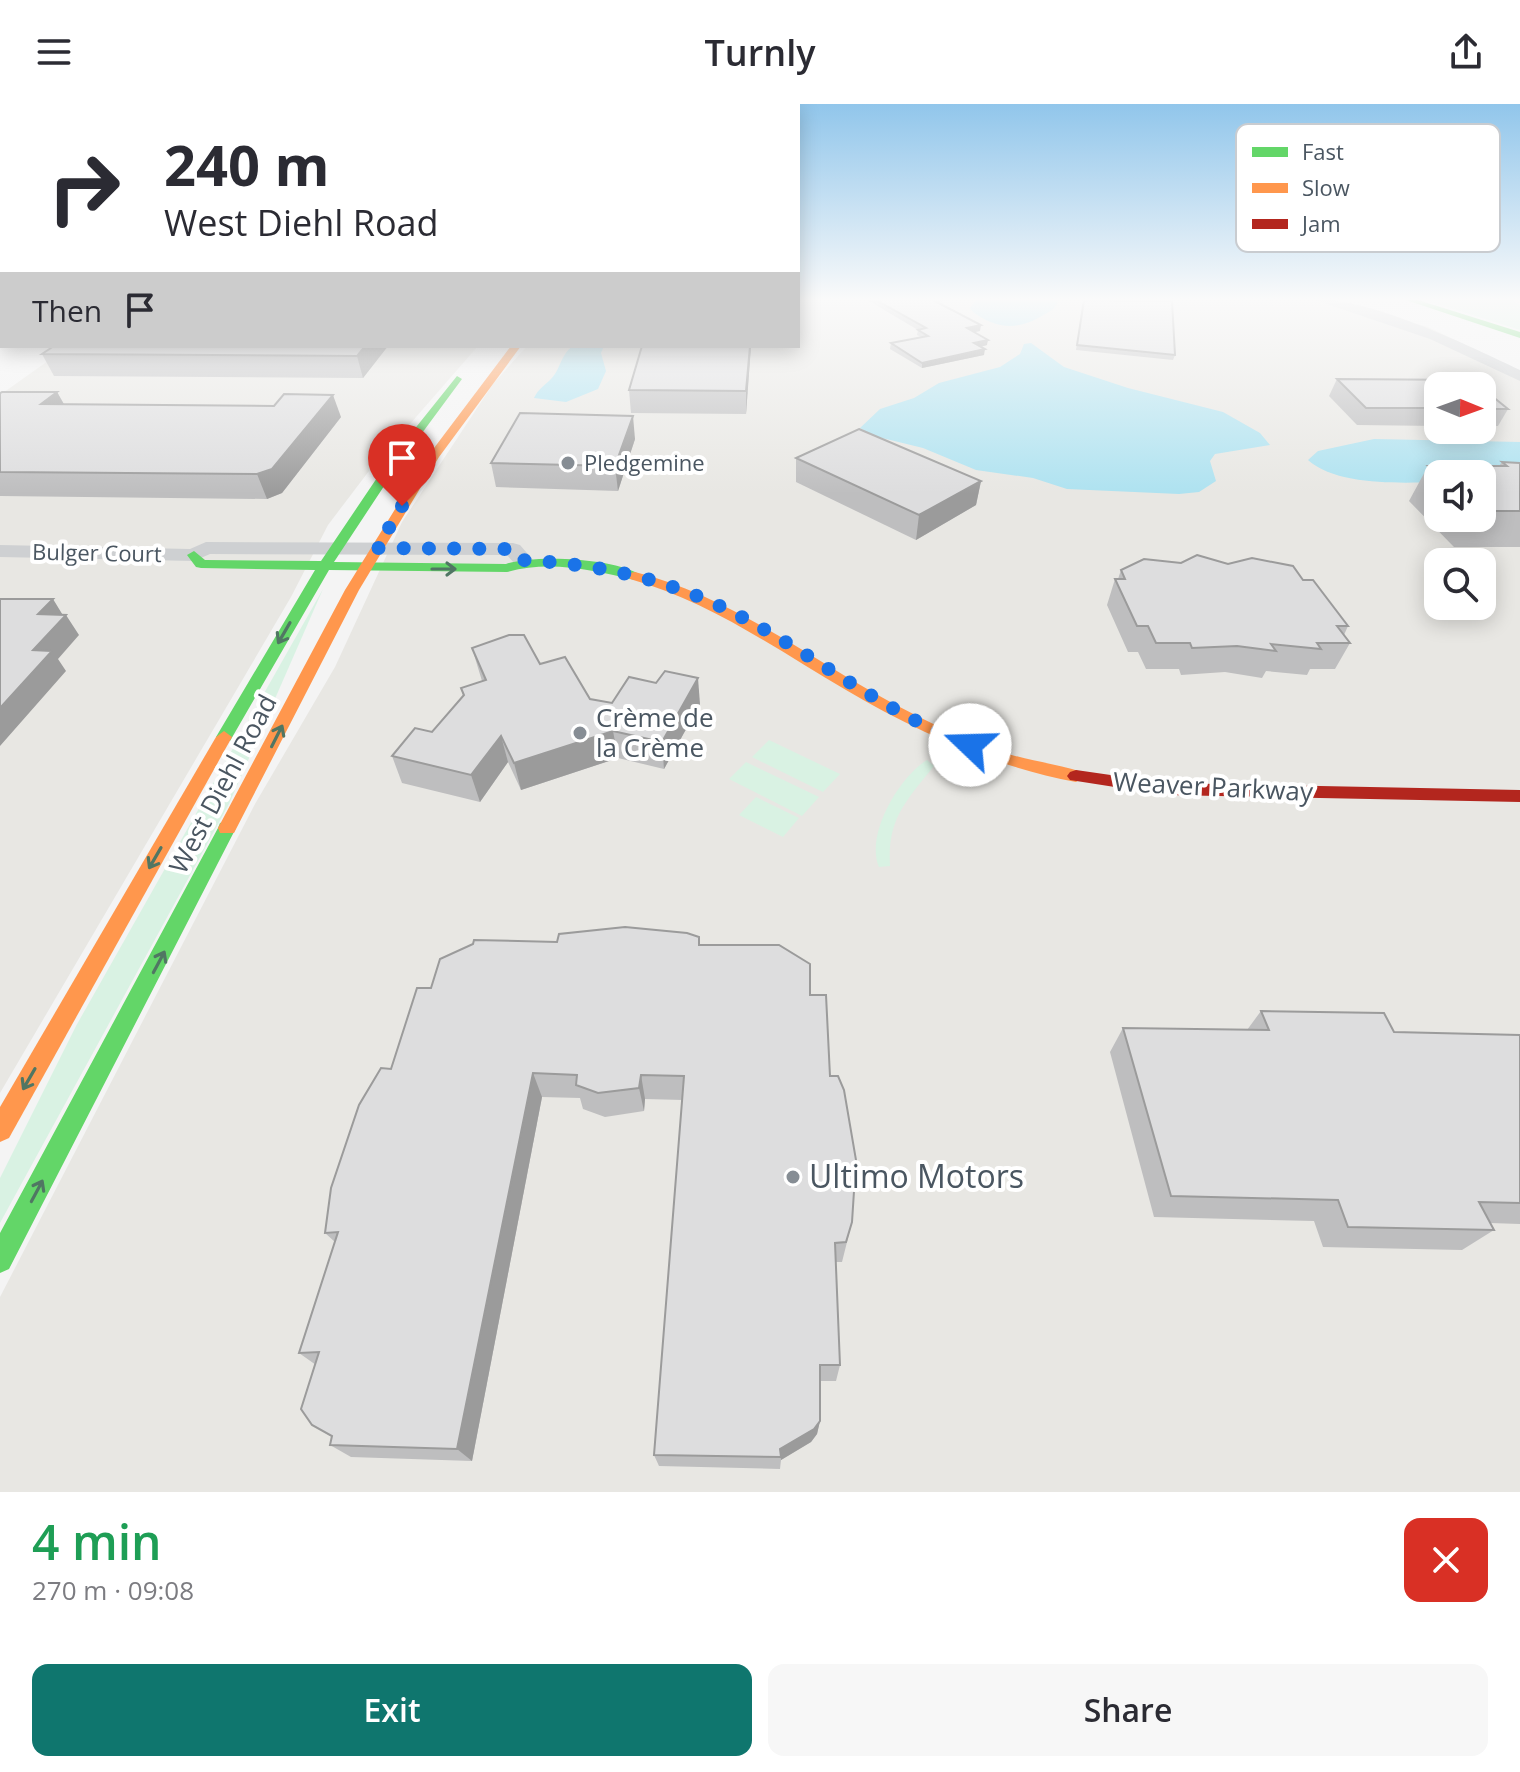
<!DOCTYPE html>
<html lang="en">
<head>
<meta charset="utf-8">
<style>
	body { margin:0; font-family:"Open Sans",sans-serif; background:#f7f7f7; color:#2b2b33; height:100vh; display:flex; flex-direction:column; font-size:30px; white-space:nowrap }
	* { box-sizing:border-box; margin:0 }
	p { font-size:26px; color:#7c7c81 }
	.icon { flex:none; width:44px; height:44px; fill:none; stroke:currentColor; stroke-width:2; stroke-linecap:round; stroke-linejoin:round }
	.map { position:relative; height:1388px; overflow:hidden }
	.side { display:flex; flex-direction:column; background:#fff; flex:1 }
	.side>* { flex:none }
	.top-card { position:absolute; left:0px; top:0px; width:800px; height:244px; box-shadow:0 4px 20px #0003; background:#fff; color:#2b2b33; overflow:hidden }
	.needle { width:52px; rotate:91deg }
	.fabs { position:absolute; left:1424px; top:268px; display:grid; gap:16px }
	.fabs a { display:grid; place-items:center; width:72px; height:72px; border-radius:16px; background:#fff; box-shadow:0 4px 20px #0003; font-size:40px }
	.pin { position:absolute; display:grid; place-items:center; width:68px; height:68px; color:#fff; margin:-82px -34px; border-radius:50% 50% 50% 0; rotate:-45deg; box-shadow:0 0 8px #0007 }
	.pin .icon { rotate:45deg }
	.me { position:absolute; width:88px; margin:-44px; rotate:291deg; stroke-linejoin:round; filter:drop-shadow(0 0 6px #0008) }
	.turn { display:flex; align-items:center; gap:28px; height:168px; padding:0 32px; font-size:36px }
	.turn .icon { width:104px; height:104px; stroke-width:2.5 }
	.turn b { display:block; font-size:56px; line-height:68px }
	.then { display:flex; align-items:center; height:76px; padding:0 32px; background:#0003; gap:16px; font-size:30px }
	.round { display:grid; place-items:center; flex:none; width:84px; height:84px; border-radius:16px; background:#f7f7f7 }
	.overview { display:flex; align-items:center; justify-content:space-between; height:136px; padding:0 32px }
	h1 { font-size:48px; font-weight:600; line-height:60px; color:#1e9e55 }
	.action { display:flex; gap:16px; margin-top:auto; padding:16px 32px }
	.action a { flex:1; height:92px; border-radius:16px; background:#0f766e; color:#fff; font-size:32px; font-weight:600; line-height:92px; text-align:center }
	.action a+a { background:#f7f7f7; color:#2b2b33 }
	header { display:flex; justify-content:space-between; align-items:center; height:104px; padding:0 32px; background:#fff; font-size:36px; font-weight:600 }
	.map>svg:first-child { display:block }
	.commercial { fill:#e8e7e3; fill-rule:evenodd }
	.green { fill:#d9f2e3 }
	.water { fill:#aee2f0 }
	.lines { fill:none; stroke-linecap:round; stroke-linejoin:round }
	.street { fill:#ced0d2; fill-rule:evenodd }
	.fast { fill:#63d668; fill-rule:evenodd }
	.slow { fill:#ff974d; fill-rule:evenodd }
	.jam { fill:#b3261e; fill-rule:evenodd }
	.wall { fill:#bebebf; fill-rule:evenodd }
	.shaded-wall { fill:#9b9b9b }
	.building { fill:#ddddde; stroke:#9b9b9b; stroke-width:2 }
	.oneway { stroke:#507663 }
	.route { stroke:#1a73e8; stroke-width:14; stroke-dasharray:0 25.2 }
	.poi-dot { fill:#868d94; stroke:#fff; stroke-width:3 }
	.labels { text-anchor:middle; stroke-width:8; stroke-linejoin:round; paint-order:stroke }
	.far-poi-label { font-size:22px; fill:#4a5661; stroke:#fff; text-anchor:start }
	.far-street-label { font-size:22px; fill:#4a5661; stroke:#fff }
	.poi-label { font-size:26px; fill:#4a5661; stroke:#fff; text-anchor:start }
	.street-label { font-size:26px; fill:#4a5661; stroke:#fff }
	.near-poi-label { font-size:32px; fill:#4a5661; stroke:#fff; text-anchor:start }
	.key { fill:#fff; stroke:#c9ccd0; stroke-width:2 }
	.key-label { font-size:22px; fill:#4a5661 }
</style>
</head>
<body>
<header><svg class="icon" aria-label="menu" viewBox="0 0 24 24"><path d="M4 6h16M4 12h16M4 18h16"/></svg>Turnly<svg class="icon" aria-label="share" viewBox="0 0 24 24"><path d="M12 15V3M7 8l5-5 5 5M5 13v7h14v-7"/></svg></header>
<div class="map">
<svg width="1520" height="1388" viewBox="0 0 1520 1388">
	<rect width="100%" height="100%" fill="#f4f4f4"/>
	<g class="commercial">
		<path d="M 798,196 L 1334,196 L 1428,223 L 1520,267 L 1520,1388 L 0,1388 L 0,1193 L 255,700 L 335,563 L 402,418 L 493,280 L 527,242 L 798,242 ZM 1438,282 L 1482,282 L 1482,326 L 1438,326 ZM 1438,370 L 1482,370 L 1482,414 L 1438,414 ZM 1438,458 L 1482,458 L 1482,502 L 1438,502 Z"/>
		<polygon points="69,242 478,242 369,367 328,421 291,493 0,989 0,291"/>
	</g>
	<g class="green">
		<polygon points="1425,196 1512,196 1520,201 1520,226"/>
		<polygon points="323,485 229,700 0,1119 0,1074 76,922"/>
		<polygon points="769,636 840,670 823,688 752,653"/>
		<path d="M 927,656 L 934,662 C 906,697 887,715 890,762 L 879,763 C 865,731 899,673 927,656 Z"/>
		<polygon points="746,658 819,693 802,712 729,675"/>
		<polygon points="756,693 799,714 783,733 739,711"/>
	</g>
	<g class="water">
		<path d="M 976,196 L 1058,196 C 1056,206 1048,208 1040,213 C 1016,227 995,224 973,208 L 970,204 Z"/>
		<polygon points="1031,239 1064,263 1128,284 1223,308 1260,329 1270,341 1215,350 1210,357 1216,377 1199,388 1179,390 1067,385 1033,374 976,366 923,344 874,332 860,324 880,305 914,294 939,279 1000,263 1020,250 1024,240"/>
		<path d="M 573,242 L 604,242 L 601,249 L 606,267 L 598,285 L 566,298 L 534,294 C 539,284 544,282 551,275 C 561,265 560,251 573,242 Z"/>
		<path d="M 1374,335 L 1520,338 L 1520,378 L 1482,370 L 1438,370 L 1438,378 C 1401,379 1337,382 1308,356 L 1318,347 Z"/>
	</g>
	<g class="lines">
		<g class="street">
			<path d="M 1315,196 C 1369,193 1469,242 1520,266 L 1520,277 L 1430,235 Z"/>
			<rect x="0" y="213" width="2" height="8"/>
			<polygon points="206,438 513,439 520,441 533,456 522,462 515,460 507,451 210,450 194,457 0,453 0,441 190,445"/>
		</g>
		<g class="fast">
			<polygon points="1406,196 1418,196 1520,228 1520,234"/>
			<path d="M 457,272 L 462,275 L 394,367 L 334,458 L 506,460 C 534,450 618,454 642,472 L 635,476 C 592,466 550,456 507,468 L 329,466 L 230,637 L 218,637 L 216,633 L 315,466 L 201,464 L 196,463 L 187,451 L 194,447 L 205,456 L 321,457 L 385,362 Z"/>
			<polygon points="227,717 234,719 236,724 9,1165 0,1169 0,1129 218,724 220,719"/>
		</g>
		<g class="slow">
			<polygon points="511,242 521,242 439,353 359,486 234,729 220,729 218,724 345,486 428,352"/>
			<path d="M 635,468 C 730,492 809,554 894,600 C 930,619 967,637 1005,649 C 1031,657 1057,660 1082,668 L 1085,672 L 1076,678 C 993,662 919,629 846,586 C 776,545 709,497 630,475 L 630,469 Z"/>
			<polygon points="224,627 232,633 9,1034 0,1038 0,1003 216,633"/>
		</g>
		<polygon class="jam" points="1076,666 1166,679 1520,686 1520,698 1166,691 1070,676 1067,672 1070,668"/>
	</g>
	<g class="wall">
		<polygon points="869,196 950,196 937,198 980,227 973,228 987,241 980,243 984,251 922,264 890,245 891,239 921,233 917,231 918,226 869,197"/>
		<polygon points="1083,196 1175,251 1173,256 1076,246"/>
		<polygon points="388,242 363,274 54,272 42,250"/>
		<polygon points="751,242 746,310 631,309 629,286"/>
		<polygon points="1337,275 1438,282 1438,322 1357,321 1329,292"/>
		<polygon points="1482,284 1508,305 1498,322 1482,322"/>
		<polygon points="57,288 64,300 341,313 282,389 267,395 0,392 0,289"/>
		<polygon points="635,335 618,387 496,383 491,359"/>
		<polygon points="796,354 981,377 976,401 916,436 796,378"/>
		<path d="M 1502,358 L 1520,359 L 1520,443 L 1454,443 L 1409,397 L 1428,362 L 1499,362 ZM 1438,370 L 1482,370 L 1482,414 L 1438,414 Z"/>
		<polygon points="1181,459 1228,460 1303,476 1348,522 1344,531 1350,539 1335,565 1310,565 1307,571 1266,567 1262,574 1225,568 1181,571 1179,565 1146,565 1138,548 1128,548 1107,501 1115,475 1118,475 1121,466"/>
		<polygon points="472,544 540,560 590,595 612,599 700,600 664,665 618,654 521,686 508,658 480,698 402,679 392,652 432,628 463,592 461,584 482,577"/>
		<polygon points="699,833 700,841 810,891 830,972 852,1118 842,1158 836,1158 840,1261 836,1277 820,1277 820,1317 817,1330 811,1338 781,1356 780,1365 659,1362 654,1351 683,996 645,995 644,1007 605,1013 583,1005 580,994 542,993 472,1357 351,1353 330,1341 332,1333 312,1321 316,1261 299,1249 335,1138 325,1129 391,965 431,884 557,838"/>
		<polygon points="1261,907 1394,928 1520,931 1520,1120 1490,1119 1494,1126 1462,1146 1323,1143 1314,1117 1154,1113 1110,948 1123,924 1247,926"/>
	</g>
	<g class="shaded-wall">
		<polygon points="981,221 980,227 966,230 967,224"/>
		<polygon points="988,236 987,241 973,245 974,239"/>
		<polygon points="365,242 388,242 363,274 357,252"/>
		<polygon points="750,242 751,242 746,310 746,287"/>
		<polygon points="985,245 984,251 922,264 922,259"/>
		<polygon points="57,288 70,311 41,300"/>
		<polygon points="333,291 341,313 282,389 267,395 257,370"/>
		<polygon points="633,312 635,335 618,387 615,362"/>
		<polygon points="981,377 976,401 916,436 919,411"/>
		<polygon points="53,495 64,513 66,511 79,531 58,555 66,567 0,642 0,604 33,546 38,510"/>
		<polygon points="698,574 700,600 664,665 662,638"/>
		<polygon points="613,627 618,654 521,686 514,659"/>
		<polygon points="501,632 508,658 480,698 471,671"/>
		<polygon points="533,969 542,993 472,1357 457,1345"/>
		<polygon points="641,971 645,995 644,1007 639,984"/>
		<polygon points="820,1317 817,1330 811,1338 781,1356 780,1345"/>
	</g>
	<g class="building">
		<polygon points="876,196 933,196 981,221 967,224 988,236 974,239 985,245 922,259 891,239 928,232 918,226 926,224"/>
		<polygon points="1084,196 1172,197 1175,251 1077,241"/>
		<polygon points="54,242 365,242 357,252 42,250"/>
		<polygon points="642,242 750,242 746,287 629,286"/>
		<polygon points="1337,275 1472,276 1479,282 1438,282 1438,304 1366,304"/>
		<polygon points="1482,284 1508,305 1482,305"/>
		<polygon points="2,288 57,288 41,300 274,302 284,290 333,291 272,365 257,370 0,368 0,289"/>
		<polygon points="520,309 633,312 615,362 491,359"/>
		<polygon points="859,325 981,377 919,411 796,354"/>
		<polygon points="1502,358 1520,359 1520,407 1482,407 1482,370 1438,371 1428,362 1507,362"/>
		<polygon points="1197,451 1228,460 1252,454 1293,462 1303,476 1313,476 1348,522 1337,522 1350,539 1317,539 1321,545 1271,540 1276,547 1237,542 1192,544 1190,539 1156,539 1148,522 1137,522 1115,475 1125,475 1121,466 1144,455 1181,459"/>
		<polygon points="0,495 53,495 38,510 66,511 33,546 52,547 0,604"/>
		<polygon points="509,531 524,531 540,560 565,553 590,595 612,599 629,573 656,579 665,567 698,574 662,638 613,627 514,659 501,632 471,671 392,652 415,624 432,628 464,591 461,584 486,576 472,544"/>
		<polygon points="625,823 687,829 699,833 699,841 779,841 810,860 810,891 826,891 830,972 838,972 844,986 856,1056 852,1118 846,1138 835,1139 840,1261 820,1261 820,1317 814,1325 780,1345 781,1353 654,1351 684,972 641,971 639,984 598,989 576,981 577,971 533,969 457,1345 330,1341 332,1332 312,1321 301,1305 319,1248 299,1249 338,1128 325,1129 331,1084 359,1001 381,964 391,965 417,884 431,884 440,855 473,840 474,836 557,838 559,830"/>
		<polygon points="1261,907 1384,909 1394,928 1520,931 1520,1099 1479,1098 1494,1126 1348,1123 1338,1096 1171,1092 1123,924 1269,926"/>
	</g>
	<defs><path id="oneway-shaft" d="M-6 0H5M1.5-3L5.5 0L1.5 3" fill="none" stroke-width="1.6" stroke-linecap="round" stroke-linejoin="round" transform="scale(2)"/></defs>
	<g class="oneway">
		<use href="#oneway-shaft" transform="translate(444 465)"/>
		<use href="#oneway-shaft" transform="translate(284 529) rotate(120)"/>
		<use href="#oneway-shaft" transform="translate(277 632) rotate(-63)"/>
		<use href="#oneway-shaft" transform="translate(155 754) rotate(120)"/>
		<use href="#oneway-shaft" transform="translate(159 858) rotate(-62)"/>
		<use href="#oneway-shaft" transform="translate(29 975) rotate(120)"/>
		<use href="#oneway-shaft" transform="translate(37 1087) rotate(-62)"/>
	</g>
	<linearGradient id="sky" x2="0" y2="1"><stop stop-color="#91c6eb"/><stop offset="0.5" stop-color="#fafafa"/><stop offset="1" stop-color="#fafafa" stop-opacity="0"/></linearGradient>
	<rect width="1520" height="390" fill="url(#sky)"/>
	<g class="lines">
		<path class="route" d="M 402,402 L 377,444 L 513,445 L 522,456 C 583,459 645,470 702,494 C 796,534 873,605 970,641"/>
	</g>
	<g class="poi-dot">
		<circle cx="568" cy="359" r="8"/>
		<circle cx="580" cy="629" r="8"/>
		<circle cx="793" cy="1073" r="8"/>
	</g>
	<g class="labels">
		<g class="far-poi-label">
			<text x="584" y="367">Pledgemine</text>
		</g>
		<g class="far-street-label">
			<text transform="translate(97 449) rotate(1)" y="8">Bulger Court</text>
		</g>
		<g class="poi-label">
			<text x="596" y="623">Crème de<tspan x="596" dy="30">la Crème</tspan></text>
		</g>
		<g class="street-label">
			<text transform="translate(223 680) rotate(-62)" y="9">West Diehl Road</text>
			<text transform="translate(1213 683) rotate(3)" y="9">Weaver Parkway</text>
		</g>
		<g class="near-poi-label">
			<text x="809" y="1084">Ultimo Motors</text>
		</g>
	</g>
	<rect x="1236" y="20" width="264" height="128" rx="12" class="key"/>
	<rect x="1252" y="43" width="36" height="10" fill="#63d668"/>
	<rect x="1252" y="79" width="36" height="10" fill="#ff974d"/>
	<rect x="1252" y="115" width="36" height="10" fill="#b3261e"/>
	<g class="key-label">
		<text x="1302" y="56">Fast</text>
		<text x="1302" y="92">Slow</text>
		<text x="1302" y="128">Jam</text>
	</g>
</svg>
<div class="fabs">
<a><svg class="needle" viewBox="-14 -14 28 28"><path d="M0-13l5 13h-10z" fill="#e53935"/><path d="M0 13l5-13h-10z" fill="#7c7c81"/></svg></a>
<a><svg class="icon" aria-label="sound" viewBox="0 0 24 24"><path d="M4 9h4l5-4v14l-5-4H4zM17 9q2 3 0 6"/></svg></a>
<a><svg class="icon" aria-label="search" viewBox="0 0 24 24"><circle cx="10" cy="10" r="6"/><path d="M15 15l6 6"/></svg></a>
</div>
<div class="pin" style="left:402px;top:402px;background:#d93025"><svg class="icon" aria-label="arrive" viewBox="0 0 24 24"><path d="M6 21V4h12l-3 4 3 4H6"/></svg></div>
<svg class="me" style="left:970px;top:641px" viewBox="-20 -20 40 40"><circle r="19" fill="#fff"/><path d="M0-13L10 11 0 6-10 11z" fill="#1a73e8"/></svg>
<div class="top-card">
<div class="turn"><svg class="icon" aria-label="right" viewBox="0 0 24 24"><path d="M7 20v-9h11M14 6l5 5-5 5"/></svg><div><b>240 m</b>West Diehl Road</div></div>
<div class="then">Then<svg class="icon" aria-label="arrive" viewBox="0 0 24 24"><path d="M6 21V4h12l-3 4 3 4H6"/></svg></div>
</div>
</div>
<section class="side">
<div class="overview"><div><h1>4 min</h1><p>270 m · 09:08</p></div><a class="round" style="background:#d93025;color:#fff"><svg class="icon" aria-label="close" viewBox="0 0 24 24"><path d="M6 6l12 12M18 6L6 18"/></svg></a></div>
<div class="action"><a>Exit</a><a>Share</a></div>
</section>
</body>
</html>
